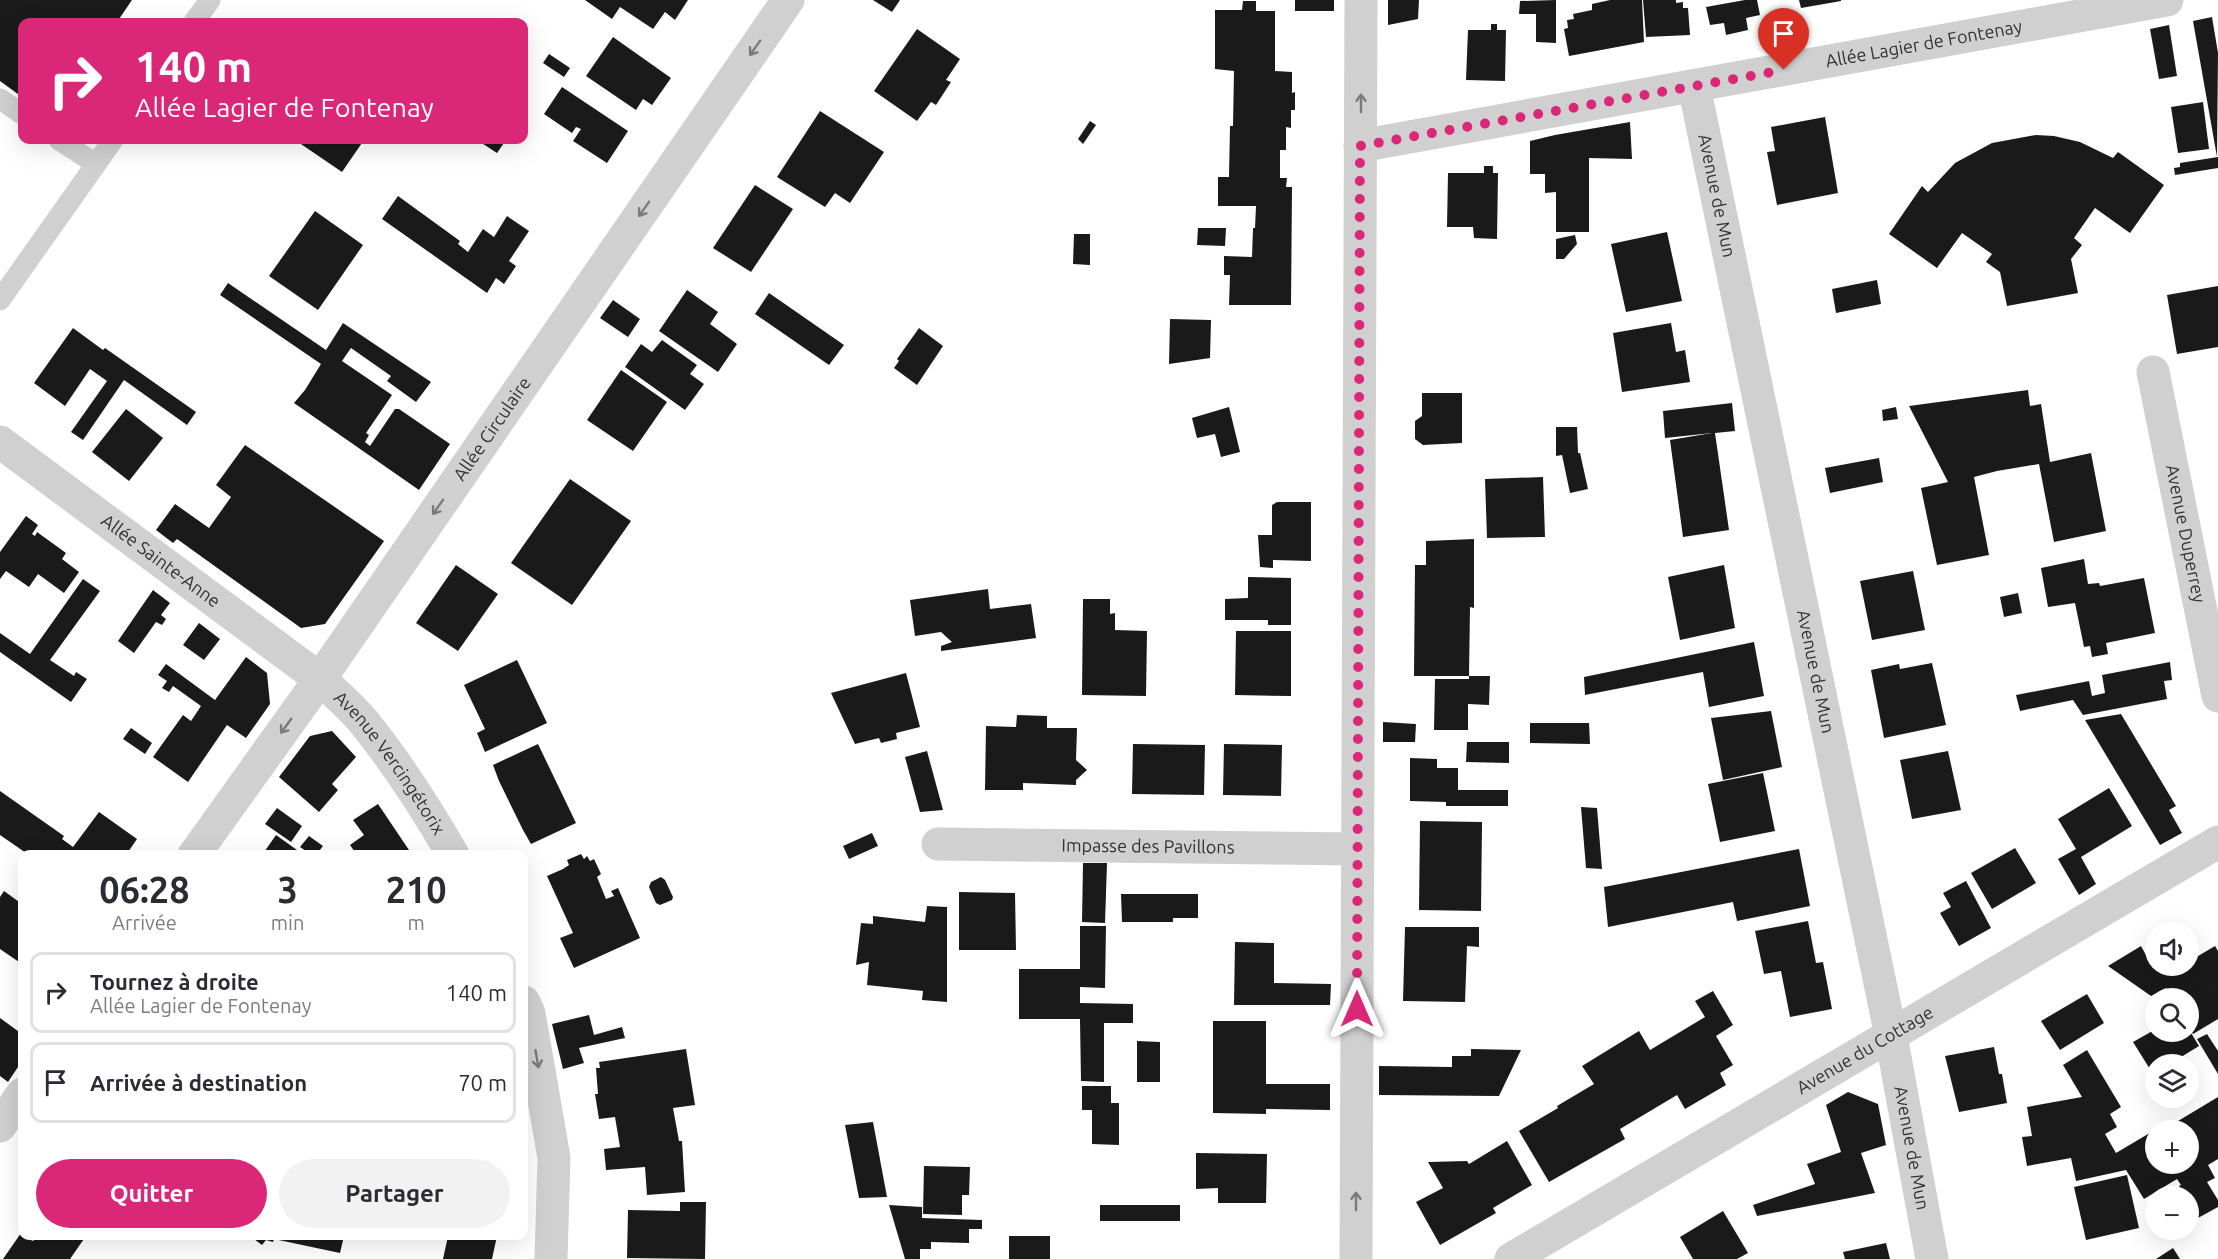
<!DOCTYPE html>
<html lang="fr">
<head>
<meta charset="utf-8">
<style>
	body { margin:0; font-family:Ubuntu,sans-serif; background:#f2f2f3; color:#2b2b33; height:100vh; display:flex; flex-direction:column; font-size:22px; white-space:nowrap }
	* { box-sizing:border-box; margin:0 }
	p { font-size:20px; color:#7c7c81 }
	.icon { flex:none; width:33px; height:33px; fill:none; stroke:currentColor; stroke-width:2; stroke-linecap:round; stroke-linejoin:round }
	.map { position:relative; flex:1; overflow:hidden }
	.sheet { position:absolute; left:18px; top:850px; width:510px; height:390px; display:flex; flex-direction:column; background:#fff; border-radius:12px; box-shadow:0 6px 24px #0002 }
	.sheet>* { flex:none }
	.guide { position:absolute; left:18px; top:18px; width:510px; height:126px; border-radius:12px; box-shadow:0 6px 24px #0002; background:#db2777; color:#fff; overflow:hidden }
	.controls { position:absolute; left:2145px; top:922px; display:grid; gap:12px }
	.controls a { display:grid; place-items:center; width:54px; height:54px; border-radius:50%; background:#fff; box-shadow:0 6px 24px #0002; font-size:30px }
	.pin { position:absolute; display:grid; place-items:center; width:51px; height:51px; color:#fff; margin:-62px -26px; border-radius:50% 50% 50% 0; rotate:-45deg; box-shadow:0 0 6px #0007 }
	.pin .icon { rotate:45deg }
	.me { position:absolute; width:66px; margin:-33px; rotate:0deg; stroke-linejoin:round; filter:drop-shadow(0 0 4px #0008) }
	.turn { display:flex; align-items:center; gap:21px; height:126px; padding:0 18px; font-size:27px }
	.turn .icon { width:78px; height:78px; stroke-width:2.5 }
	.turn b { display:block; font-size:42px; line-height:51px }
	.eta { display:flex; justify-content:space-evenly; align-items:center; height:102px; text-align:center }
	.eta b { font-size:36px; font-weight:600; line-height:42px }
	.primary-button { display:flex; gap:12px; margin-top:auto; padding:12px 18px }
	.primary-button a { flex:1; height:69px; border-radius:36px; background:#db2777; color:#fff; font-size:24px; font-weight:600; line-height:69px; text-align:center }
	.primary-button a+a { background:#f2f2f3; color:#2b2b33 }
	ul { padding:0; list-style:none }
	li { display:flex; align-items:center; gap:18px; height:81px; margin:0 12px 9px; padding:0 6px; border:3px solid #e1e1e2; border-radius:12px }
	li div { flex:1 }
	li b { display:block; font-size:22px }
	li em { font-style:normal }
	.map>svg:first-child { display:block }
	.building { fill:#1a1a1a; fill-rule:evenodd }
	.lines { fill:none; stroke-linecap:round; stroke-linejoin:round }
	.service { stroke:#d0d0d0; stroke-width:21 }
	.minor { stroke:#d0d0d0; stroke-width:33 }
	.oneway { stroke:#7a7a7a }
	.route { stroke:#db2777; stroke-width:10; stroke-dasharray:0 18 }
	.labels { text-anchor:middle; stroke-width:6; stroke-linejoin:round; paint-order:stroke }
	.street-label { font-size:18px; fill:#333; stroke:#fff }
</style>
</head>
<body>
<div class="map">
<svg width="2218" height="1259" viewBox="0 0 2218 1259">
	<rect width="100%" height="100%" fill="#fff"/>
	<g class="building">
		<polygon points="0,0 132,0 117,22 22,22 22,97 0,81"/>
		<polygon points="585,0 688,0 675,20 665,12 653,29 620,7 612,19"/>
		<polygon points="873,0 900,0 892,12"/>
		<rect x="1295" y="0" width="39" height="11"/>
		<polygon points="1388,0 1419,0 1418,19 1388,25"/>
		<polygon points="1556,0 1556,43 1536,42 1536,14 1519,14 1520,1"/>
		<polygon points="1610,0 1642,0 1644,42 1569,56 1564,29 1568,28 1567,20 1574,19 1573,14 1592,10 1592,4"/>
		<polygon points="1643,0 1676,0 1676,3 1683,2 1683,8 1688,8 1690,35 1646,37"/>
		<polygon points="1745,0 1757,0 1760,15 1746,18 1748,30 1726,35 1724,23 1710,25 1706,7"/>
		<polygon points="1799,0 1841,0 1841,1 1801,8"/>
		<polygon points="1243,1 1256,1 1256,11 1275,11 1275,71 1292,72 1292,93 1295,92 1295,110 1291,110 1291,128 1286,127 1286,150 1280,150 1280,178 1287,178 1286,187 1292,187 1291,305 1229,305 1230,275 1224,275 1224,256 1252,257 1253,228 1255,228 1256,206 1218,206 1218,177 1229,177 1230,126 1233,126 1234,71 1215,69 1215,10 1242,10"/>
		<polygon points="2212,17 2218,53 2217,157 2193,21"/>
		<polygon points="1491,24 1497,24 1497,30 1506,30 1505,81 1466,80 1468,30 1491,30"/>
		<polygon points="2169,25 2177,76 2159,79 2150,29"/>
		<polygon points="917,29 960,59 946,80 951,82 936,105 931,102 917,121 874,91"/>
		<polygon points="613,37 671,78 652,105 643,99 636,110 586,76"/>
		<polygon points="549,54 570,68 564,77 543,63"/>
		<polygon points="562,87 628,131 607,163 573,141 581,129 576,127 572,133 544,114"/>
		<polygon points="2203,102 2209,149 2178,153 2171,107"/>
		<polygon points="820,111 884,152 850,203 835,193 825,207 777,177"/>
		<polygon points="1825,117 1838,193 1777,205 1767,152 1775,151 1771,127"/>
		<polygon points="1090,121 1096,125 1083,144 1078,139"/>
		<polygon points="1630,122 1632,159 1589,158 1589,232 1556,232 1556,192 1545,193 1545,174 1530,174 1530,141 1555,135"/>
		<polygon points="2036,135 2054,136 2080,142 2113,158 2118,152 2164,185 2130,233 2095,208 2074,238 2082,245 2071,259 2078,293 2007,306 2000,272 1986,262 1992,254 1962,233 1937,268 1889,234 1922,186 1928,192 1955,163 1992,143"/>
		<polygon points="295,140 364,140 342,172"/>
		<polygon points="477,140 506,140 497,153"/>
		<polygon points="2218,157 2218,168 2175,175 2174,168 2180,167 2180,163"/>
		<polygon points="1484,166 1493,166 1493,173 1498,173 1497,239 1474,238 1473,227 1447,227 1448,173 1484,173"/>
		<polygon points="755,185 793,209 751,272 713,248"/>
		<polygon points="398,196 460,241 458,244 468,252 483,229 494,237 507,216 529,231 509,261 516,266 504,284 496,278 487,293 382,219"/>
		<polygon points="315,211 363,245 318,310 269,276"/>
		<polygon points="1198,228 1226,228 1225,246 1197,245"/>
		<polygon points="1667,232 1682,301 1626,312 1611,244"/>
		<polygon points="1074,234 1090,234 1090,265 1073,264"/>
		<polygon points="1575,235 1577,244 1564,259 1556,259 1556,239"/>
		<polygon points="1877,280 1881,304 1836,313 1832,289"/>
		<polygon points="228,283 326,350 343,323 431,382 416,402 387,381 391,376 351,348 342,361 392,395 366,433 369,435 365,442 370,446 395,409 399,409 450,444 419,490 294,403 305,390 321,364 220,295"/>
		<polygon points="2218,286 2218,347 2177,354 2167,295"/>
		<polygon points="687,290 718,312 710,324 737,344 718,372 659,331"/>
		<polygon points="769,293 844,345 829,365 755,314"/>
		<polygon points="613,300 640,319 628,337 600,318"/>
		<polygon points="1170,319 1211,320 1210,358 1169,364"/>
		<polygon points="1671,323 1676,352 1685,350 1690,382 1622,392 1613,333"/>
		<polygon points="73,328 103,350 105,348 196,412 187,425 124,380 83,440 71,432 107,381 90,369 65,406 34,383"/>
		<polygon points="919,328 943,346 917,385 894,368 899,361 897,359"/>
		<polygon points="662,340 697,365 690,374 704,384 685,410 625,367 641,344 652,352"/>
		<polygon points="621,370 667,402 633,451 587,420"/>
		<polygon points="2028,390 2030,406 2041,404 2050,462 2091,453 2106,531 2054,542 2039,464 1997,471 1974,477 1989,555 1937,565 1921,488 1948,482 1909,406"/>
		<polygon points="1422,393 1462,393 1462,443 1423,445 1415,439 1415,421 1422,416"/>
		<polygon points="1732,403 1735,431 1715,433 1729,530 1683,537 1670,440 1712,433 1665,438 1663,411"/>
		<polygon points="1229,407 1240,452 1221,457 1215,434 1197,438 1192,418"/>
		<polygon points="1896,407 1898,419 1883,421 1882,410"/>
		<polygon points="126,409 163,438 129,481 92,452"/>
		<polygon points="1556,427 1577,427 1578,453 1580,453 1588,489 1570,493 1562,455 1556,456"/>
		<polygon points="245,445 384,541 325,624 301,628 177,539 173,543 156,530 175,504 209,528 231,497 216,485"/>
		<polygon points="1879,458 1883,482 1830,493 1825,468"/>
		<polygon points="1543,477 1545,537 1487,538 1485,479"/>
		<polygon points="570,479 631,521 572,605 511,563"/>
		<polygon points="1277,502 1311,502 1311,561 1273,560 1273,568 1260,567 1258,535 1272,535 1272,505"/>
		<polygon points="26,516 38,525 32,534 35,536 37,532 66,553 62,559 79,572 64,593 38,574 29,587 6,571 0,579 0,552"/>
		<polygon points="1474,539 1474,608 1470,607 1469,676 1490,676 1489,705 1468,704 1468,730 1434,730 1435,679 1469,679 1469,676 1414,676 1415,565 1426,565 1426,541"/>
		<polygon points="2084,559 2088,584 2099,583 2100,586 2144,578 2155,633 2106,643 2108,654 2092,657 2090,646 2084,647 2075,603 2048,607 2041,568"/>
		<polygon points="456,565 498,594 458,651 416,623"/>
		<polygon points="1724,565 1735,628 1680,640 1668,577"/>
		<polygon points="1913,571 1925,630 1872,640 1860,581"/>
		<polygon points="1248,577 1291,578 1291,625 1268,625 1268,620 1225,620 1225,599 1248,598"/>
		<polygon points="83,579 100,591 50,660 74,676 76,672 87,679 71,702 0,652 0,633 30,654"/>
		<polygon points="988,589 990,609 1031,604 1036,638 941,651 941,646 952,642 941,632 915,636 910,600"/>
		<polygon points="153,590 170,603 161,615 166,619 162,625 156,622 134,653 118,641"/>
		<polygon points="2018,593 2022,613 2004,617 2000,597"/>
		<polygon points="1083,599 1110,599 1110,614 1115,613 1115,630 1147,631 1146,696 1082,695"/>
		<polygon points="199,623 220,639 204,660 183,645"/>
		<polygon points="1236,631 1291,631 1291,696 1235,695"/>
		<polygon points="1754,642 1764,696 1709,707 1703,672 1585,695 1584,677"/>
		<polygon points="246,657 267,673 270,704 246,738 227,725 188,782 153,757 183,715 191,721 201,706 173,686 169,692 162,688 167,681 158,675 166,664 215,700"/>
		<polygon points="517,660 547,723 485,752 477,733 485,729 464,685"/>
		<polygon points="2170,662 2172,680 2164,681 2167,699 2083,715 2073,700 2020,711 2016,695 2089,681 2092,696 2105,693 2102,675"/>
		<polygon points="1932,663 1946,725 1884,738 1871,670 1899,664 1900,669"/>
		<polygon points="906,673 920,727 896,733 897,739 881,743 879,738 855,744 831,693"/>
		<polygon points="1771,711 1782,767 1723,780 1711,718"/>
		<polygon points="2121,714 2176,806 2169,810 2182,833 2160,845 2085,720"/>
		<polygon points="1017,715 1047,716 1047,728 1077,728 1076,760 1087,770 1076,780 1076,785 1023,783 1023,790 985,790 986,726 1016,727"/>
		<polygon points="1383,722 1416,724 1415,742 1383,742"/>
		<polygon points="1530,723 1589,723 1590,744 1530,743"/>
		<polygon points="131,728 152,743 145,754 123,739"/>
		<polygon points="332,731 356,757 332,784 338,790 319,812 279,777 310,736"/>
		<polygon points="1467,742 1509,742 1509,763 1466,762"/>
		<polygon points="538,744 576,823 531,844 523,830 499,781 493,765"/>
		<polygon points="1133,744 1205,745 1204,795 1132,794"/>
		<polygon points="1224,744 1282,745 1281,796 1223,795"/>
		<polygon points="927,751 943,810 920,812 905,757"/>
		<polygon points="1948,751 1961,810 1912,819 1900,760"/>
		<polygon points="1410,758 1437,759 1437,768 1458,768 1458,790 1508,790 1508,806 1446,806 1446,802 1410,801"/>
		<polygon points="1763,773 1775,831 1720,842 1708,784"/>
		<polygon points="2109,788 2132,826 2081,857 2096,884 2079,895 2058,859 2076,849 2058,819"/>
		<polygon points="0,791 64,836 62,839 73,847 99,812 137,839 126,855 29,855 0,835"/>
		<polygon points="378,804 411,853 409,855 357,855 350,845 364,835 353,820"/>
		<polygon points="1581,807 1597,808 1602,869 1586,868"/>
		<polygon points="277,808 302,826 291,842 265,824"/>
		<polygon points="1420,821 1482,822 1481,911 1419,910"/>
		<polygon points="872,833 878,846 849,859 843,846"/>
		<polygon points="276,835 304,855 262,855"/>
		<polygon points="309,836 323,846 316,855 312,855 300,847"/>
		<polygon points="2015,848 2036,883 1992,909 1971,873"/>
		<polygon points="1799,849 1810,906 1737,921 1733,902 1608,927 1604,887"/>
		<polygon points="581,854 584,859 587,856 590,861 594,859 601,874 597,877 606,899 614,896 611,891 618,888 640,938 574,968 560,938 573,933 547,876 563,869 569,865 567,860"/>
		<polygon points="1083,863 1107,863 1105,923 1082,922"/>
		<polygon points="661,877 665,880 673,897 672,900 660,905 656,903 649,887 651,882"/>
		<polygon points="1966,881 1991,928 1959,946 1940,913 1951,907 1943,893"/>
		<polygon points="4,891 22,904 22,964 0,949 0,897"/>
		<polygon points="959,892 1015,893 1016,950 959,950"/>
		<polygon points="1121,894 1198,894 1198,918 1173,918 1173,922 1122,922"/>
		<polygon points="927,906 947,907 947,1002 922,1000 923,991 867,985 869,962 856,965 861,923 873,924 873,916 925,922"/>
		<polygon points="1808,921 1816,963 1823,962 1832,1009 1790,1017 1781,971 1764,974 1755,931"/>
		<polygon points="1080,926 1106,926 1105,988 1080,987 1080,1003 1133,1004 1133,1023 1104,1023 1104,1082 1081,1081 1080,1019 1019,1019 1019,969 1080,969"/>
		<polygon points="1405,927 1479,927 1479,947 1467,946 1465,1002 1403,1001"/>
		<polygon points="1235,942 1274,943 1274,983 1331,984 1330,1005 1234,1005"/>
		<polygon points="2141,946 2153,968 2157,966 2188,966 2188,962 2215,946 2218,951 2218,1019 2193,1034 2188,1026 2188,999 2172,999 2166,988 2151,996 2108,966"/>
		<polygon points="1713,991 1733,1025 1716,1036 1733,1065 1720,1073 1726,1085 1685,1109 1677,1095 1620,1129 1625,1139 1549,1182 1519,1131 1558,1108 1557,1106 1594,1084 1582,1066 1639,1031 1650,1050 1705,1017 1695,1001"/>
		<polygon points="2087,994 2104,1023 2060,1050 2041,1021"/>
		<polygon points="589,1015 594,1035 622,1027 625,1038 579,1048 584,1063 563,1069 552,1024"/>
		<polygon points="0,1018 22,1034 22,1061 8,1082 0,1076"/>
		<polygon points="1213,1021 1266,1021 1266,1084 1330,1084 1330,1110 1266,1109 1266,1114 1213,1113"/>
		<polygon points="2188,1028 2199,1046 2168,1065 2156,1065 2156,1073 2153,1074 2133,1042 2156,1029 2156,1032 2188,1032"/>
		<polygon points="2207,1034 2218,1051 2218,1074 2197,1039"/>
		<polygon points="1137,1041 1160,1042 1160,1082 1137,1082"/>
		<polygon points="1994,1047 1999,1074 2002,1074 2007,1103 1959,1112 1945,1056"/>
		<polygon points="686,1049 695,1105 673,1108 679,1141 682,1141 685,1192 647,1195 645,1167 606,1170 604,1149 620,1147 615,1117 599,1119 595,1094 598,1094 596,1068 600,1068 599,1062"/>
		<polygon points="1471,1049 1521,1050 1499,1096 1379,1095 1379,1066 1452,1067 1452,1056 1471,1056"/>
		<path d="M 2087,1050 L 2121,1107 L 2110,1114 L 2117,1127 L 2105,1134 L 2116,1153 L 2170,1121 L 2173,1124 L 2218,1097 L 2218,1159 L 2208,1165 L 2215,1178 L 2207,1182 L 2218,1200 L 2218,1207 L 2198,1218 L 2188,1202 L 2188,1197 L 2186,1197 L 2179,1186 L 2181,1185 L 2177,1179 L 2144,1199 L 2126,1170 L 2076,1181 L 2071,1158 L 2027,1166 L 2022,1137 L 2032,1136 L 2027,1107 L 2082,1097 L 2063,1065 ZM 2156,1131 L 2188,1131 L 2188,1164 L 2156,1164 Z"/>
		<polygon points="1082,1086 1111,1086 1111,1103 1119,1103 1119,1145 1092,1144 1092,1110 1082,1110"/>
		<polygon points="1848,1092 1878,1104 1886,1145 1861,1153 1875,1193 1757,1216 1753,1205 1815,1184 1807,1164 1841,1152 1826,1105"/>
		<polygon points="873,1122 887,1197 859,1198 845,1125"/>
		<polygon points="1507,1141 1532,1185 1493,1208 1496,1213 1440,1245 1416,1202 1443,1188 1428,1162 1467,1161 1469,1164"/>
		<polygon points="1196,1153 1267,1154 1266,1203 1218,1203 1218,1188 1196,1189"/>
		<polygon points="924,1166 970,1167 969,1195 962,1195 962,1215 923,1214"/>
		<polygon points="2127,1175 2139,1228 2086,1240 2074,1187"/>
		<polygon points="680,1202 706,1202 705,1259 627,1258 628,1210 680,1211"/>
		<polygon points="889,1205 922,1207 922,1218 982,1220 982,1229 969,1229 969,1243 931,1242 931,1249 920,1249 920,1259 905,1259"/>
		<rect x="1100" y="1205" width="80" height="16"/>
		<polygon points="1723,1211 1748,1253 1737,1259 1693,1259 1680,1237"/>
		<polygon points="21,1233 22,1236 33,1241 37,1236 86,1236 70,1259 3,1259"/>
		<polygon points="250,1236 344,1236 340,1253 274,1239 273,1242 266,1240 262,1245"/>
		<polygon points="448,1236 497,1236 492,1259 443,1259"/>
		<rect x="1009" y="1236" width="41" height="23"/>
		<polygon points="1886,1243 1890,1259 1845,1259 1843,1252"/>
		<polygon points="2173,1248 2180,1259 2156,1259"/>
	</g>
	<g class="lines">
		<g class="service">
			<polyline points="194,22 210,0"/>
			<polyline points="0,99 22,114"/>
			<polyline points="59,140 96,164"/>
			<polyline points="0,300 113,140"/>
		</g>
		<g class="minor">
			<path id="s1" d="M 1694,86 L 1891,1036 L 1932,1259"/>
			<path id="s2" d="M 1360,146 L 2167,0"/>
			<path id="s3" d="M 2153,372 L 2218,696"/>
			<path id="s4" d="M 0,442 L 320,679 C 334,692 350,706 363,721 C 397,763 426,808 453,855"/>
			<path id="s5" d="M 938,844 L 1358,849"/>
			<path id="s6" d="M 194,855 L 320,679 L 788,0"/>
			<polyline points="524,1002 529,1013 554,1158 551,1259"/>
			<polyline points="0,1126 22,1094"/>
			<polyline points="1356,1259 1361,0"/>
			<path id="s7" d="M 1511,1259 L 2218,842"/>
		</g>
	</g>
	<defs><path id="oneway-shaft" d="M-6 0H5M1.5-3L5.5 0L1.5 3" fill="none" stroke-width="1.6" stroke-linecap="round" stroke-linejoin="round" transform="scale(1.5)"/></defs>
	<g class="oneway">
		<use href="#oneway-shaft" transform="translate(755 48) rotate(125)"/>
		<use href="#oneway-shaft" transform="translate(1361 103) rotate(-90)"/>
		<use href="#oneway-shaft" transform="translate(644 209) rotate(125)"/>
		<use href="#oneway-shaft" transform="translate(438 507) rotate(125)"/>
		<use href="#oneway-shaft" transform="translate(286 726) rotate(126)"/>
		<use href="#oneway-shaft" transform="translate(537 1059) rotate(80)"/>
		<use href="#oneway-shaft" transform="translate(1356 1201) rotate(-90)"/>
	</g>
	<g class="lines">
		<polyline class="route" points="1357,1009 1360,146 1784,70"/>
	</g>
	<g class="labels">
		<g class="street-label">
			<text dy="6" stroke="none"><textPath href="#s2" startOffset="573">Allée Lagier de Fontenay</textPath></text>
			<text dy="6" stroke="none"><textPath href="#s1" startOffset="112">Avenue de Mun</textPath></text>
			<text dy="6" stroke="none"><textPath href="#s6" startOffset="520">Allée Circulaire</textPath></text>
			<text dy="6" stroke="none"><textPath href="#s3" startOffset="165">Avenue Duperrey</textPath></text>
			<text dy="6" stroke="none"><textPath href="#s4" startOffset="200">Allée Sainte-Anne</textPath></text>
			<text dy="6" stroke="none"><textPath href="#s1" startOffset="598">Avenue de Mun</textPath></text>
			<text dy="6" stroke="none"><textPath href="#s4" startOffset="508">Avenue Vercingétorix</textPath></text>
			<text dy="6" stroke="none"><textPath href="#s5" startOffset="210">Impasse des Pavillons</textPath></text>
			<text dy="6" stroke="none"><textPath href="#s7" startOffset="411">Avenue du Cottage</textPath></text>
			<text dy="6" stroke="none"><textPath href="#s1" startOffset="1084">Avenue de Mun</textPath></text>
		</g>
	</g>
</svg>
<div class="controls">
<a><svg class="icon" aria-label="sound" viewBox="0 0 24 24"><path d="M4 9h4l5-4v14l-5-4H4zM17 9q2 3 0 6"/></svg></a>
<a><svg class="icon" aria-label="search" viewBox="0 0 24 24"><circle cx="10" cy="10" r="6"/><path d="M15 15l6 6"/></svg></a>
<a><svg class="icon" aria-label="layers" viewBox="0 0 24 24"><path d="M12 4l9 5-9 5-9-5zM3 14l9 5 9-5"/></svg></a>
<a>+</a>
<a>−</a>
</div>
<div class="pin" style="left:1784px;top:70px;background:#d93025"><svg class="icon" aria-label="arrive" viewBox="0 0 24 24"><path d="M6 21V4h12l-3 4 3 4H6"/></svg></div>
<svg class="me" style="left:1357px;top:1009px" viewBox="-20 -20 40 40"><path d="M0-17L14 15 0 8-14 15z" fill="#db2777" stroke="#fff" stroke-width="4"/></svg>
<div class="guide">
<div class="turn"><svg class="icon" aria-label="right" viewBox="0 0 24 24"><path d="M7 20v-9h11M14 6l5 5-5 5"/></svg><div><b>140 m</b>Allée Lagier de Fontenay</div></div>
</div>
<section class="sheet">
<div class="eta">
<div><b>06:28</b><p>Arrivée</p></div>
<div><b>3</b><p>min</p></div>
<div><b>210</b><p>m</p></div>
</div>
<ul>
<li><svg class="icon" aria-label="right" viewBox="0 0 24 24"><path d="M7 20v-9h11M14 6l5 5-5 5"/></svg><div><b>Tournez à droite</b><p>Allée Lagier de Fontenay</p></div><em>140 m</em></li>
<li><svg class="icon" aria-label="arrive" viewBox="0 0 24 24"><path d="M6 21V4h12l-3 4 3 4H6"/></svg><div><b>Arrivée à destination</b></div><em>70 m</em></li>
</ul>
<div class="primary-button"><a>Quitter</a><a>Partager</a></div>
</section>
</div>
</body>
</html>
